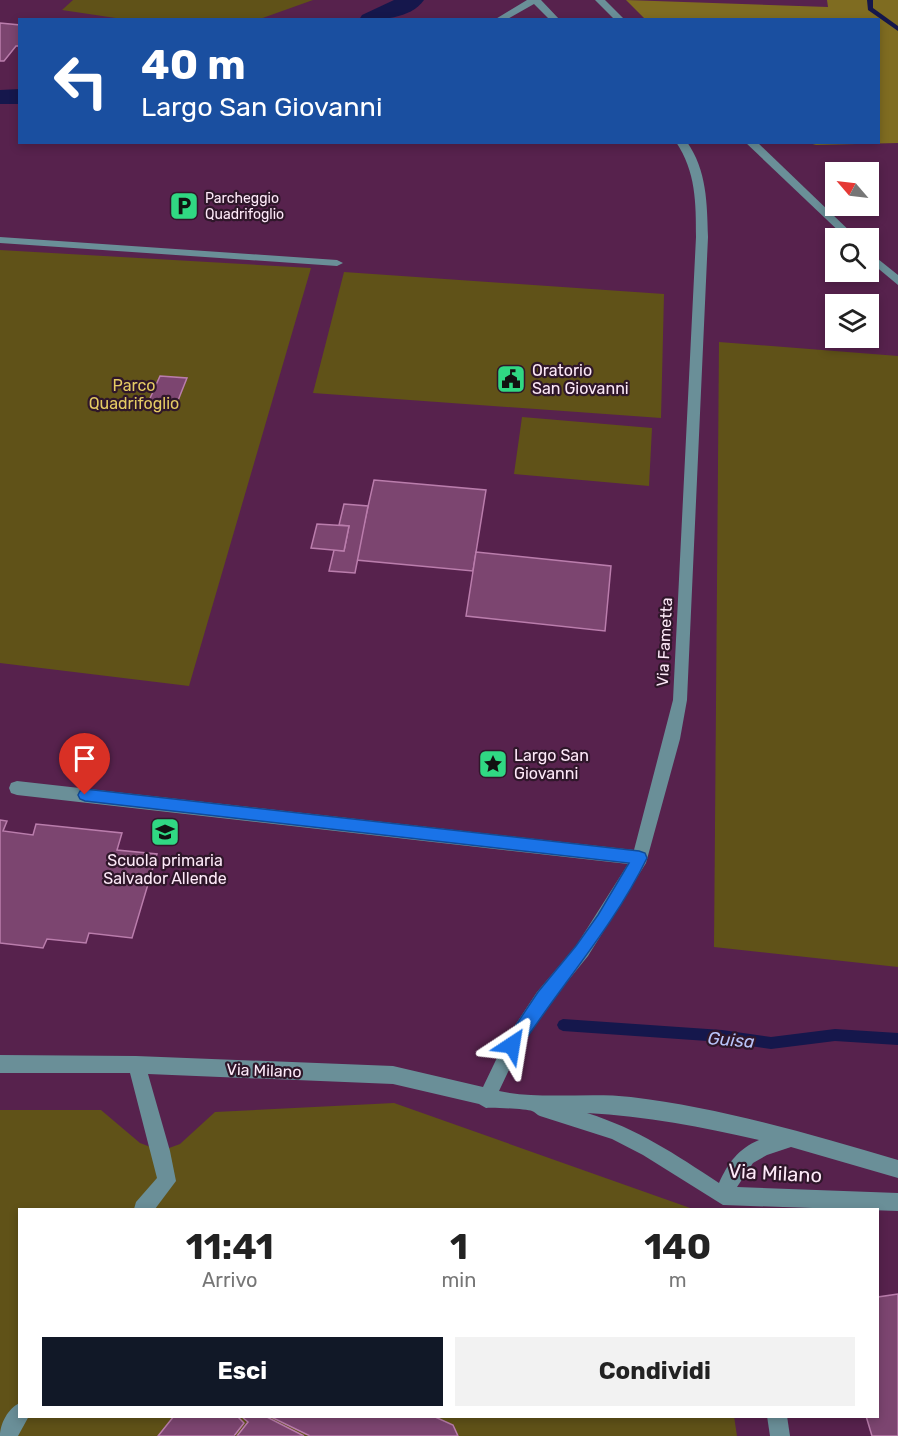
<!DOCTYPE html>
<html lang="it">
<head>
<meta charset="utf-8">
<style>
	body { margin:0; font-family:Rubik,sans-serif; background:#f2f2f2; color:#222; height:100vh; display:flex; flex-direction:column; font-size:22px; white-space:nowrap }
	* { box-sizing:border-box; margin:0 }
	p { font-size:20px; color:#767676 }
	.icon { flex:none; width:33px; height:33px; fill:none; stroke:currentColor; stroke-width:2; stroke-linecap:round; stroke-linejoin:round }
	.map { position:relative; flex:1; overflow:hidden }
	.drawer { position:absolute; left:18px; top:1208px; width:861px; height:210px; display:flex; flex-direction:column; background:#fff; border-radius:0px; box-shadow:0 3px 9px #0003 }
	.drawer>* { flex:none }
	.banner { position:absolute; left:18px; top:18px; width:862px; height:126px; border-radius:0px; box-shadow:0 3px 9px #0003; background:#1a4fa0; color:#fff; overflow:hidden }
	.needle { width:39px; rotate:298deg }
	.controls { position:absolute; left:825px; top:162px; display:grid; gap:12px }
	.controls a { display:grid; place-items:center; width:54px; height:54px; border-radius:0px; background:#fff; box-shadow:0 3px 9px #0003; font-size:30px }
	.pin { position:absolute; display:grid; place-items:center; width:51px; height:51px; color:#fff; margin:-62px -26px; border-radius:50% 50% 50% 0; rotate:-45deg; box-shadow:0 0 6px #0007 }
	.pin .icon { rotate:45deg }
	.me { position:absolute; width:66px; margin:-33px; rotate:33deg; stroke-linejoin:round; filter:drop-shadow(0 0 4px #0008) }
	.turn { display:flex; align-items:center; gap:21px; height:126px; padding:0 24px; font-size:27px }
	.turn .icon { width:78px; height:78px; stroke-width:2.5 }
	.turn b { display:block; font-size:42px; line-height:51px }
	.eta { display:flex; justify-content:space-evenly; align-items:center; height:102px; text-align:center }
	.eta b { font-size:36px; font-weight:700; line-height:42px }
	.primary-button { display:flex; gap:12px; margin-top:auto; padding:12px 24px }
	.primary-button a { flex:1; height:69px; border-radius:0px; background:#111827; color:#fff; font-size:24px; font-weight:700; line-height:69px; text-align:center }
	.primary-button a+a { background:#f2f2f2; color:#222 }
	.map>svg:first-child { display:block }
	.green { fill:#605218 }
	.forest { fill:#7f6c21 }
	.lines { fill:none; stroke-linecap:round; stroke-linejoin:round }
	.stream { fill:#15174c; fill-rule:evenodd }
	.canal { fill:#15174c; fill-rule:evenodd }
	.building { fill:#7c4570; stroke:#ba7dac; stroke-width:1.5 }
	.minor { fill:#6a8f98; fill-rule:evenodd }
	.route { fill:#1a73e8; stroke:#114b97; stroke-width:1.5 }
	.labels { text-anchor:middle; stroke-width:4.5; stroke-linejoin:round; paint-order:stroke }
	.far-poi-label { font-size:14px; fill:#fde9f8; stroke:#2f172a; text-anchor:start }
	.poi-label { font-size:16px; fill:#fde9f8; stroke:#2f172a; text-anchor:start }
	.park-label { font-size:16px; fill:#e5cb64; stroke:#2f172a }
	.street-label { font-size:16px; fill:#fde9f8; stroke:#2f172a }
	.water-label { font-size:18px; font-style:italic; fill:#b8c3f8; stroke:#2f172a }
	.near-street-label { font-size:20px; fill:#fde9f8; stroke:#2f172a }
</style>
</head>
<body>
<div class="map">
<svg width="898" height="1436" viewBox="0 0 898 1436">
	<rect width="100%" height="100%" fill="#57224d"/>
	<g class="green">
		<polygon points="73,0 313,0 257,20 129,20 62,10"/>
		<polygon points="0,250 311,268 189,686 0,663"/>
		<polygon points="344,272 664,294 661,418 313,393"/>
		<polygon points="719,342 898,356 898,967 714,947"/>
		<polygon points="522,417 652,428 649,486 514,474"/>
		<polygon points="394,1103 693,1209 20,1209 20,1416 734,1416 737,1436 0,1436 0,1110 101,1110 140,1143 161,1151 180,1144 215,1112"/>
	</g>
	<polygon class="forest" points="626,0 828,7 827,0 898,0 898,143 816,145 809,143 879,142 879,20 645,19"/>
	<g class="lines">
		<g class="stream">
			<polygon points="867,0 873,0 873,8 898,26 898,31 868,10"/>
			<polygon points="563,1019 722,1030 771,1037 835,1029 898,1033 898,1045 835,1041 771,1049 722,1042 563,1031 559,1029 557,1025 559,1021"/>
		</g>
		<g class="canal">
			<path d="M 394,0 L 424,0 C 411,19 379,20 359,20 L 362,15 Z"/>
			<polygon points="20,89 20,104 0,104 0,90"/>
		</g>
	</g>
	<g class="building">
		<polygon points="0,23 20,25 20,46 16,46 4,61 0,61"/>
		<polygon points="160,376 187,378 175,408 147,405"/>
		<polygon points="374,480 486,490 473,571 356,560"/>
		<polygon points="344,504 368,506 355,573 329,571 334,550 344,551 349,526 339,525"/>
		<polygon points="317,524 349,526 344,551 311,548"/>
		<polygon points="476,552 611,566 605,631 466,616"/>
		<polygon points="0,820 7,821 3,831 33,835 36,824 122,833 117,850 157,854 132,938 89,933 86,943 47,939 43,948 0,943"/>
		<polygon points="898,1294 898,1436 872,1436 866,1416 878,1416 878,1297"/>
		<polygon points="174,1416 237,1416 244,1423 234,1436 158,1436"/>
		<polygon points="241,1416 265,1416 304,1436 237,1436 248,1422"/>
		<polygon points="269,1416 433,1416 453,1425 458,1436 310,1436"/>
	</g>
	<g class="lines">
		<g class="minor">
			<polygon points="527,0 541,0 560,20 550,20 534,4 506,20 494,20"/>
			<polygon points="595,0 605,0 625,20 615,20"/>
			<path d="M 676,142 L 687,142 C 707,171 707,203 708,237 L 687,700 L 680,739 L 646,863 L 588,956 L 549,1004 L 518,1051 L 499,1091 C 540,1100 590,1092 631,1097 C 722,1108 810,1134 898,1160 L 898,1178 L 791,1147 L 767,1155 L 753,1163 L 737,1187 L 898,1193 L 898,1211 L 723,1205 L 643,1155 L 612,1139 L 540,1116 C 537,1115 535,1112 532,1111 C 527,1109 490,1107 486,1108 L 479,1104 L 393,1084 L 148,1074 L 170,1151 L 176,1181 L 155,1209 L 134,1209 L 136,1202 L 157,1178 L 130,1073 L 0,1073 L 0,1055 L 136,1056 L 393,1066 L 483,1087 L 506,1039 L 537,992 L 576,946 L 628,864 L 17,795 L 11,793 L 9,788 L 11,783 L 17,781 L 634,850 L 673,700 L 696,237 C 696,203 696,172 676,142 ZM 587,1113 C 646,1116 702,1127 759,1140 C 738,1149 728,1163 719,1183 C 675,1154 638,1129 587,1113 Z"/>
			<polygon points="745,142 757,142 857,238 846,238"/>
			<polygon points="0,237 337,260 343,263 337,266 0,243"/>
			<polygon points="868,251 898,275 898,285 868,260"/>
			<path d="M 20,1403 L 20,1416 L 29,1416 L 18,1436 L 0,1436 C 0,1424 8,1408 20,1403 Z"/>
			<polygon points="767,1416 787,1416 790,1436 770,1436"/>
		</g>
	</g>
	<path class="route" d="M 85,789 L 639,851 L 645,853 L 647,858 C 613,928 560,986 518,1051 L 512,1053 L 506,1051 L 504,1045 L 506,1040 L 538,992 L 576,946 L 598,915 L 629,863 L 85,801 L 80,799 L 78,795 L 80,791 Z"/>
	<defs>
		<g id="parking-square" transform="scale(1.5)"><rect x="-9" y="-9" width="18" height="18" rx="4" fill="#30d883" stroke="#2f172a"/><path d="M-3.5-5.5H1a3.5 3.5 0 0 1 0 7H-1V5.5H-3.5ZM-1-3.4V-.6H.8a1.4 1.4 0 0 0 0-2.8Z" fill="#111"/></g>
		<g id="civic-square" transform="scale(1.5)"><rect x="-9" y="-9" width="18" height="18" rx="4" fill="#30d883" stroke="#2f172a"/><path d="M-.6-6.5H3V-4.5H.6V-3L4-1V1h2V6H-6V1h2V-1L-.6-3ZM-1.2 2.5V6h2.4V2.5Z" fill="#111"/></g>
		<g id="sight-square" transform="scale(1.5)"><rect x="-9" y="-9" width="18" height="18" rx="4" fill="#30d883" stroke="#2f172a"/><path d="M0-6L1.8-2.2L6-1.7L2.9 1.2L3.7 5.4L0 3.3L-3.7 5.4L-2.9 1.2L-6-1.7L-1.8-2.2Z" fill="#111"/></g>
		<g id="school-square" transform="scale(1.5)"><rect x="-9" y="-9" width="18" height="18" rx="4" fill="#30d883" stroke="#2f172a"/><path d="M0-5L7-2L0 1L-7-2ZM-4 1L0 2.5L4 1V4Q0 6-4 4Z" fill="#111"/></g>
	</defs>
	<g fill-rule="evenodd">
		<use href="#parking-square" x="184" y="206"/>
		<use href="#civic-square" x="511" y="379"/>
		<use href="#sight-square" x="493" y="764"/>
		<use href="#school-square" x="165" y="832"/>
	</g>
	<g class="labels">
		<g class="far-poi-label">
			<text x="205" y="203">Parcheggio<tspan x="205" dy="16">Quadrifoglio</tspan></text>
		</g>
		<g class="poi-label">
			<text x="532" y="376">Oratorio<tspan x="532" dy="18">San Giovanni</tspan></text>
			<text x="514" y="761">Largo San<tspan x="514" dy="18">Giovanni</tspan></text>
			<text x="165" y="866" text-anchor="middle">Scuola primaria<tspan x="165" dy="18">Salvador Allende</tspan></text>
		</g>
		<g class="park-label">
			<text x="134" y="391">Parco<tspan x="134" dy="18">Quadrifoglio</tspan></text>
		</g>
		<g class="street-label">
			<text transform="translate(664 642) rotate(-87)" y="6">Via Fametta</text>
			<text transform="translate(264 1070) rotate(2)" y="6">Via Milano</text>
		</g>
		<g class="water-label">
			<text transform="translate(731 1040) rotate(5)" y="6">Guisa</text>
		</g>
		<g class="near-street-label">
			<text transform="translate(775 1173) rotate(3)" y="7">Via Milano</text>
		</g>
	</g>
</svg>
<div class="controls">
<a><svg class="needle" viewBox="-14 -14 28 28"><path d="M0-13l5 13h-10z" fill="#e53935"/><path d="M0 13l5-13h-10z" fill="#767676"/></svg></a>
<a><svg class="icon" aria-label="search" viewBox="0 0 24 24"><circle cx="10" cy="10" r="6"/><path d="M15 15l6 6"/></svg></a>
<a><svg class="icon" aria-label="layers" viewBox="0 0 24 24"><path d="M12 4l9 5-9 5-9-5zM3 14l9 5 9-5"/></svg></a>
</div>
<div class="pin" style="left:85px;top:795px;background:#d93025"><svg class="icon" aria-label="arrive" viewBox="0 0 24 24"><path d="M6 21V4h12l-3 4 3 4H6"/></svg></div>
<svg class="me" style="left:512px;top:1045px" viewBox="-20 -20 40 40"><path d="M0-17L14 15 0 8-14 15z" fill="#1a73e8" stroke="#fff" stroke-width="4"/></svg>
<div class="banner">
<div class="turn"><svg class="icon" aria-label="left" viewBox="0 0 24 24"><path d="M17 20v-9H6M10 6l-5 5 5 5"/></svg><div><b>40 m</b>Largo San Giovanni</div></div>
</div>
<section class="drawer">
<div class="eta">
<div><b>11:41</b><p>Arrivo</p></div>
<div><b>1</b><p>min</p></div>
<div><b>140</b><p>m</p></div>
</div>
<div class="primary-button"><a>Esci</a><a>Condividi</a></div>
</section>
</div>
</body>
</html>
